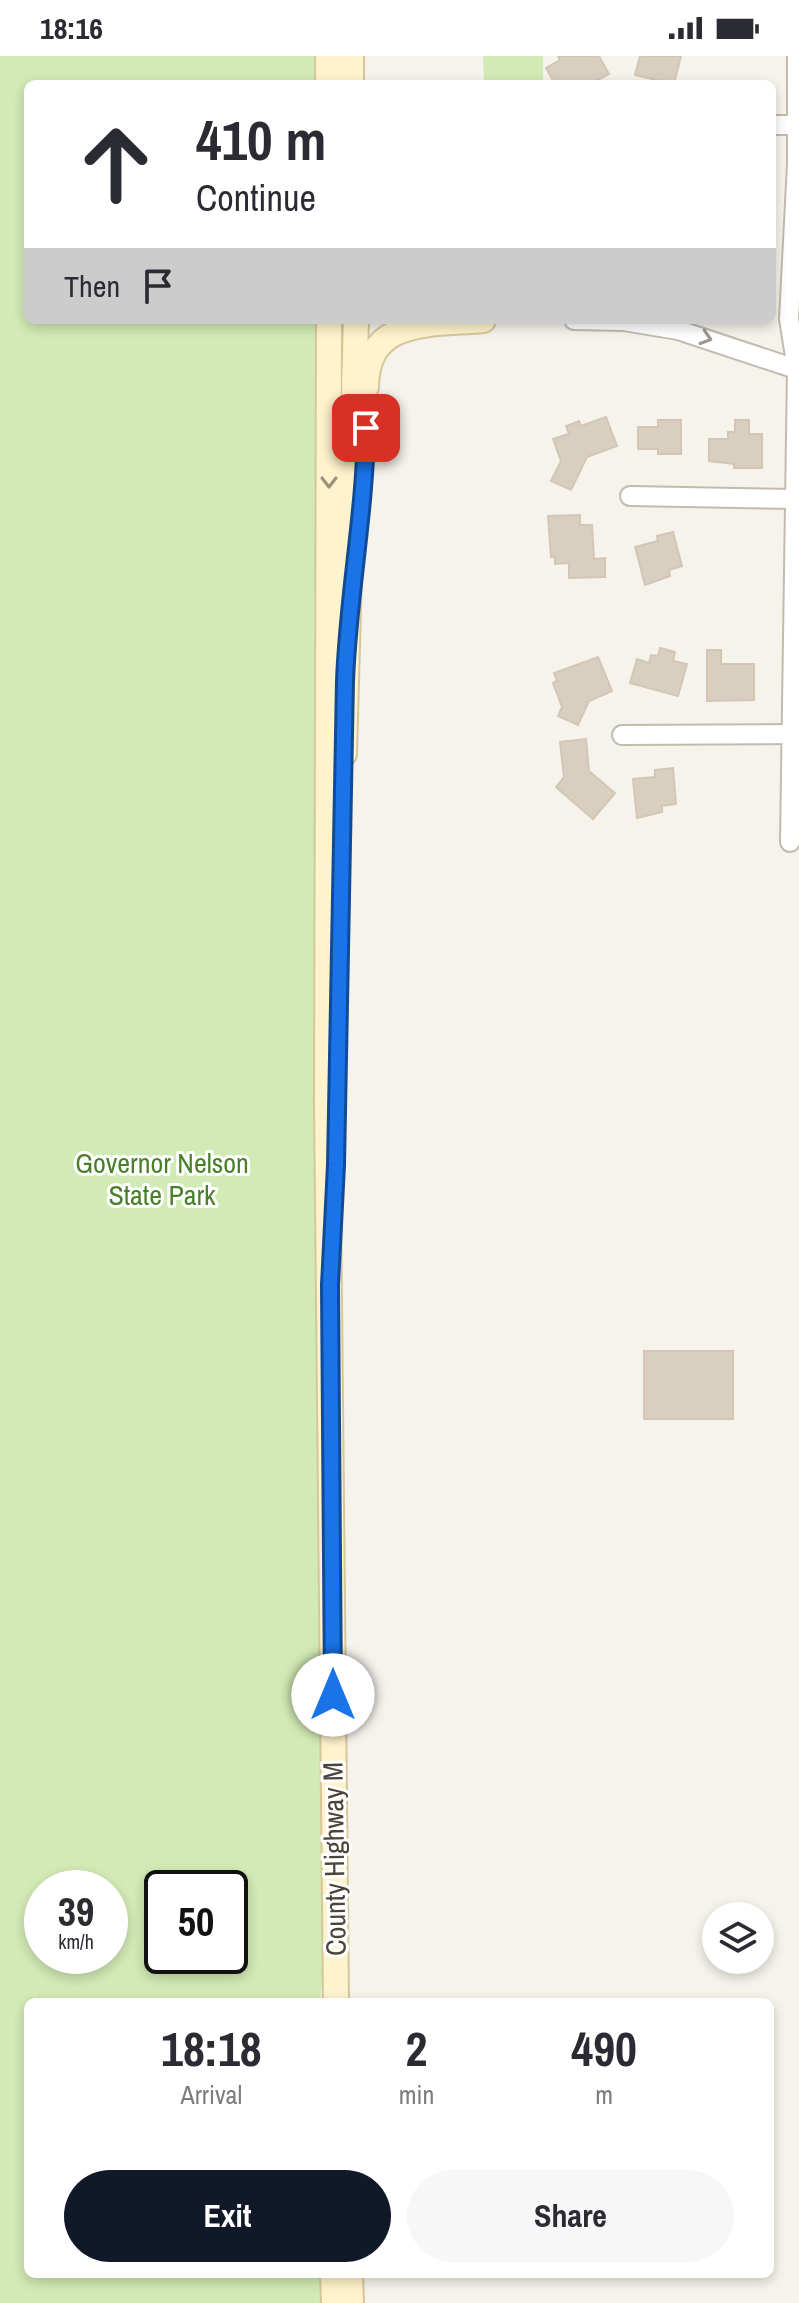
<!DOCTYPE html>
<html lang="en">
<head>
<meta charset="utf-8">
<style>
	body { margin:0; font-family:"Archivo Narrow",sans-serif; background:#f7f7f7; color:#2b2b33; height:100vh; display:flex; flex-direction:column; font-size:30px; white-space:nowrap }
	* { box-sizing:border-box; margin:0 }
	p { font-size:26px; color:#7c7c81 }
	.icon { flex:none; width:44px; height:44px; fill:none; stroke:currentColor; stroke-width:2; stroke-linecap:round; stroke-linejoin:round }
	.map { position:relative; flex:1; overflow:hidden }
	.drawer { position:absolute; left:24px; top:1942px; width:750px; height:280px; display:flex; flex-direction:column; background:#fff; border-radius:12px; box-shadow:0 4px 12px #0003 }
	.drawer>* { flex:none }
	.hud { position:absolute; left:24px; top:24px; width:752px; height:244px; border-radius:12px; box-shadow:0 4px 12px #0003; background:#fff; color:#2b2b33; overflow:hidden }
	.controls { position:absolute; left:702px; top:1846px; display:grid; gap:16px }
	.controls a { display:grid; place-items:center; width:72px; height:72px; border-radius:50%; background:#fff; box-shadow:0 4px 12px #0003; font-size:40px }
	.speed { position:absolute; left:24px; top:1814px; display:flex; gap:16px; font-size:40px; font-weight:700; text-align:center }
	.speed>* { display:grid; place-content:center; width:104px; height:104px; border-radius:50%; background:#fff; box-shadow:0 4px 12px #0003; line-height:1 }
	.speed small { font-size:20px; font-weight:400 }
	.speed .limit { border:4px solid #111; border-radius:12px; background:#fff; color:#111 }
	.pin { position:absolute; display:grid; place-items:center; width:68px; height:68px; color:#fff; margin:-34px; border-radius:16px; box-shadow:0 4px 12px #0006 }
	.me { position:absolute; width:88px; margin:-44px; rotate:0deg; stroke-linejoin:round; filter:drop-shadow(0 0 6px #0008) }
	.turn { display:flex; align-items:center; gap:28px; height:168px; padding:0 40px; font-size:36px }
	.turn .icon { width:104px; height:104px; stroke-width:2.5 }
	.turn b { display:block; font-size:56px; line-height:68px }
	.then { display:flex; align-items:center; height:76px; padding:0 40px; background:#0003; gap:16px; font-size:30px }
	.eta { display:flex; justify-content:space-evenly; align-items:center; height:136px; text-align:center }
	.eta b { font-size:48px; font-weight:800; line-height:56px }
	.action { display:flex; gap:16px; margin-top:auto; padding:16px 40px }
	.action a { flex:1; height:92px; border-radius:48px; background:#111827; color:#fff; font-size:32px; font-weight:800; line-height:92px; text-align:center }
	.action a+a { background:#f7f7f7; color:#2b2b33 }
	.status { display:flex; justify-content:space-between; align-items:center; height:56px; padding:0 40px; background:#fff; direction:ltr }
	.status svg { height:22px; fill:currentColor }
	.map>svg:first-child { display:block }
	.green { fill:#d2eab5; fill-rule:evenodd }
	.building { fill:#d8cfc1; stroke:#d3c7b4; stroke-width:2 }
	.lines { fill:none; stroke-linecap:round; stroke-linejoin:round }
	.minor-casing { stroke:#c2bbae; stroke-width:22 }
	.secondary-casing { stroke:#d6c79b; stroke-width:28 }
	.minor { stroke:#fff; stroke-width:18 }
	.secondary { stroke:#fff3cd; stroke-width:24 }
	.oneway { stroke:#9c9892 }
	.oneway2 { stroke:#9c937c }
	.route-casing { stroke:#114b97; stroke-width:20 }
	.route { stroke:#1a73e8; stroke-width:14 }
	.labels { text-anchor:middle; stroke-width:6; stroke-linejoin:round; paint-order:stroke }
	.park-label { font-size:28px; fill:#4a7f2a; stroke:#fff }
	.street-label { font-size:28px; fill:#4b4439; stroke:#fff }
</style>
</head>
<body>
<div class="status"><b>18:16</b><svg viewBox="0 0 49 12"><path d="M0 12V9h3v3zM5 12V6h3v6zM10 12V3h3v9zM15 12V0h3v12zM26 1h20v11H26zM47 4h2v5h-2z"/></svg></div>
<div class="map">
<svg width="799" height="2247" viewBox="0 0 799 2247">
	<rect width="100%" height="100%" fill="#f6f3ec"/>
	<g class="green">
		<path d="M 0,0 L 324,0 L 324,28 L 28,28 L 28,264 L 323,264 L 324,1743 L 323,1921 L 320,1946 L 28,1946 L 28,2218 L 322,2218 L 321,2247 L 0,2247 ZM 42,1832 L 110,1832 L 110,1900 L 42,1900 ZM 162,1832 L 230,1832 L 230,1900 L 162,1900 Z"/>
		<polygon points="483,0 543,0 543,28 484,28"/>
	</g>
	<g class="building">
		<polygon points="558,0 599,0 609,18 590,28 555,28 546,12 560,4"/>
		<polygon points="640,0 681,0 674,28 635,19"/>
		<polygon points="606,361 617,390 587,401 571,434 551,425 561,405 553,383 569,378 566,370 579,365 581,370"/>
		<polygon points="658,364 681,364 681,398 658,398 658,393 638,393 638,371 658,371"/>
		<polygon points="735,364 749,364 749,378 762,378 762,412 734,412 734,408 709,405 709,383 728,383 728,376 735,376"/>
		<polygon points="580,459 580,469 592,469 594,503 605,502 605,521 569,522 569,507 555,508 555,501 551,501 548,460"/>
		<polygon points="673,476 682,510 669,514 670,520 645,529 635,491 658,485 657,480"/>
		<polygon points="660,592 675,596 673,605 687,608 678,640 630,627 637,603 649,607 651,599 658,600"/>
		<polygon points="707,594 721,594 721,608 754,608 754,644 707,645"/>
		<polygon points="598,601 612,635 589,645 578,669 558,660 562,651 553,627 557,625 554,617"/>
		<polygon points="586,683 589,715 615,737 593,763 556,731 564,721 560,686"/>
		<polygon points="673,712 676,748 662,750 662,756 637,762 633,723 655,721 655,714"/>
		<rect x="644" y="1295" width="89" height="68"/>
	</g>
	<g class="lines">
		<g class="minor-casing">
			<g id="minor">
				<polyline points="772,69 797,69"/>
				<polyline points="574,264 624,265 678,274 799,314"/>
				<polyline points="630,440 795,443"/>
				<polyline points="622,679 799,678"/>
				<polyline points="790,786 797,313 789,263 797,108 797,0"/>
			</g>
		</g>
		<g class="secondary-casing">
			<g id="secondary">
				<polyline points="328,0 328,28"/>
				<polyline points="351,0 351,28"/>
				<polyline points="329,264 327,1046 336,1946"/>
				<path d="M 366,331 C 367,261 430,269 483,264"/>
				<polyline points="344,698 356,264"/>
				<polyline points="333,2218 334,2247"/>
				<polyline points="350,2218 351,2247"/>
			</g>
		</g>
		<use href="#minor" class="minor"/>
		<use href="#secondary" class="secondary"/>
	</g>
	<defs><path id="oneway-chevron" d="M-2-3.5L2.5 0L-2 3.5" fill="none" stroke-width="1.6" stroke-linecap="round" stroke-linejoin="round" transform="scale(2)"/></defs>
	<use class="oneway" href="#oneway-chevron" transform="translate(706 282) rotate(17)"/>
	<use class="oneway2" href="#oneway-chevron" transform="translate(329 426) rotate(90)"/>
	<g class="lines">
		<g class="route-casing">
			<path id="route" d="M 333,1639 L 330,1229 L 336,1109 L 345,625 C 348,540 365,457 366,372"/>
		</g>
		<use href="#route" class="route"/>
	</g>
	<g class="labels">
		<g class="park-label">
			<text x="162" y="1117">Governor Nelson<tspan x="162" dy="32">State Park</tspan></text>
		</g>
		<g class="street-label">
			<text transform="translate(334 1803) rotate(-91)" y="10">County Highway M</text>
		</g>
	</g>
</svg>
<div class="controls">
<a><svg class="icon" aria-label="layers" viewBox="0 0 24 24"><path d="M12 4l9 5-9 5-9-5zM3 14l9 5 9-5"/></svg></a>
</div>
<div class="speed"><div>39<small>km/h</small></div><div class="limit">50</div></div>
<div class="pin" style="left:366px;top:372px;background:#d93025"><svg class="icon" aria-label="arrive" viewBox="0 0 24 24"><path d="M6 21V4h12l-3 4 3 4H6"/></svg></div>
<svg class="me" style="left:333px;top:1639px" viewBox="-20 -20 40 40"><circle r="19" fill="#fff"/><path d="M0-13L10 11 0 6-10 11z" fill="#1a73e8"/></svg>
<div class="hud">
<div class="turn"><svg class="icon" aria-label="ahead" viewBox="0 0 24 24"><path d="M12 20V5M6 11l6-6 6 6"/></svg><div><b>410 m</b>Continue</div></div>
<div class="then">Then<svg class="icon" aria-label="arrive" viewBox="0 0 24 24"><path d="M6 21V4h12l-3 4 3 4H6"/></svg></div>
</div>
<section class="drawer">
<div class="eta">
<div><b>18:18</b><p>Arrival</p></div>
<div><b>2</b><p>min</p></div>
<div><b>490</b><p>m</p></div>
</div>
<div class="action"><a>Exit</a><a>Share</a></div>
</section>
</div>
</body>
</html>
